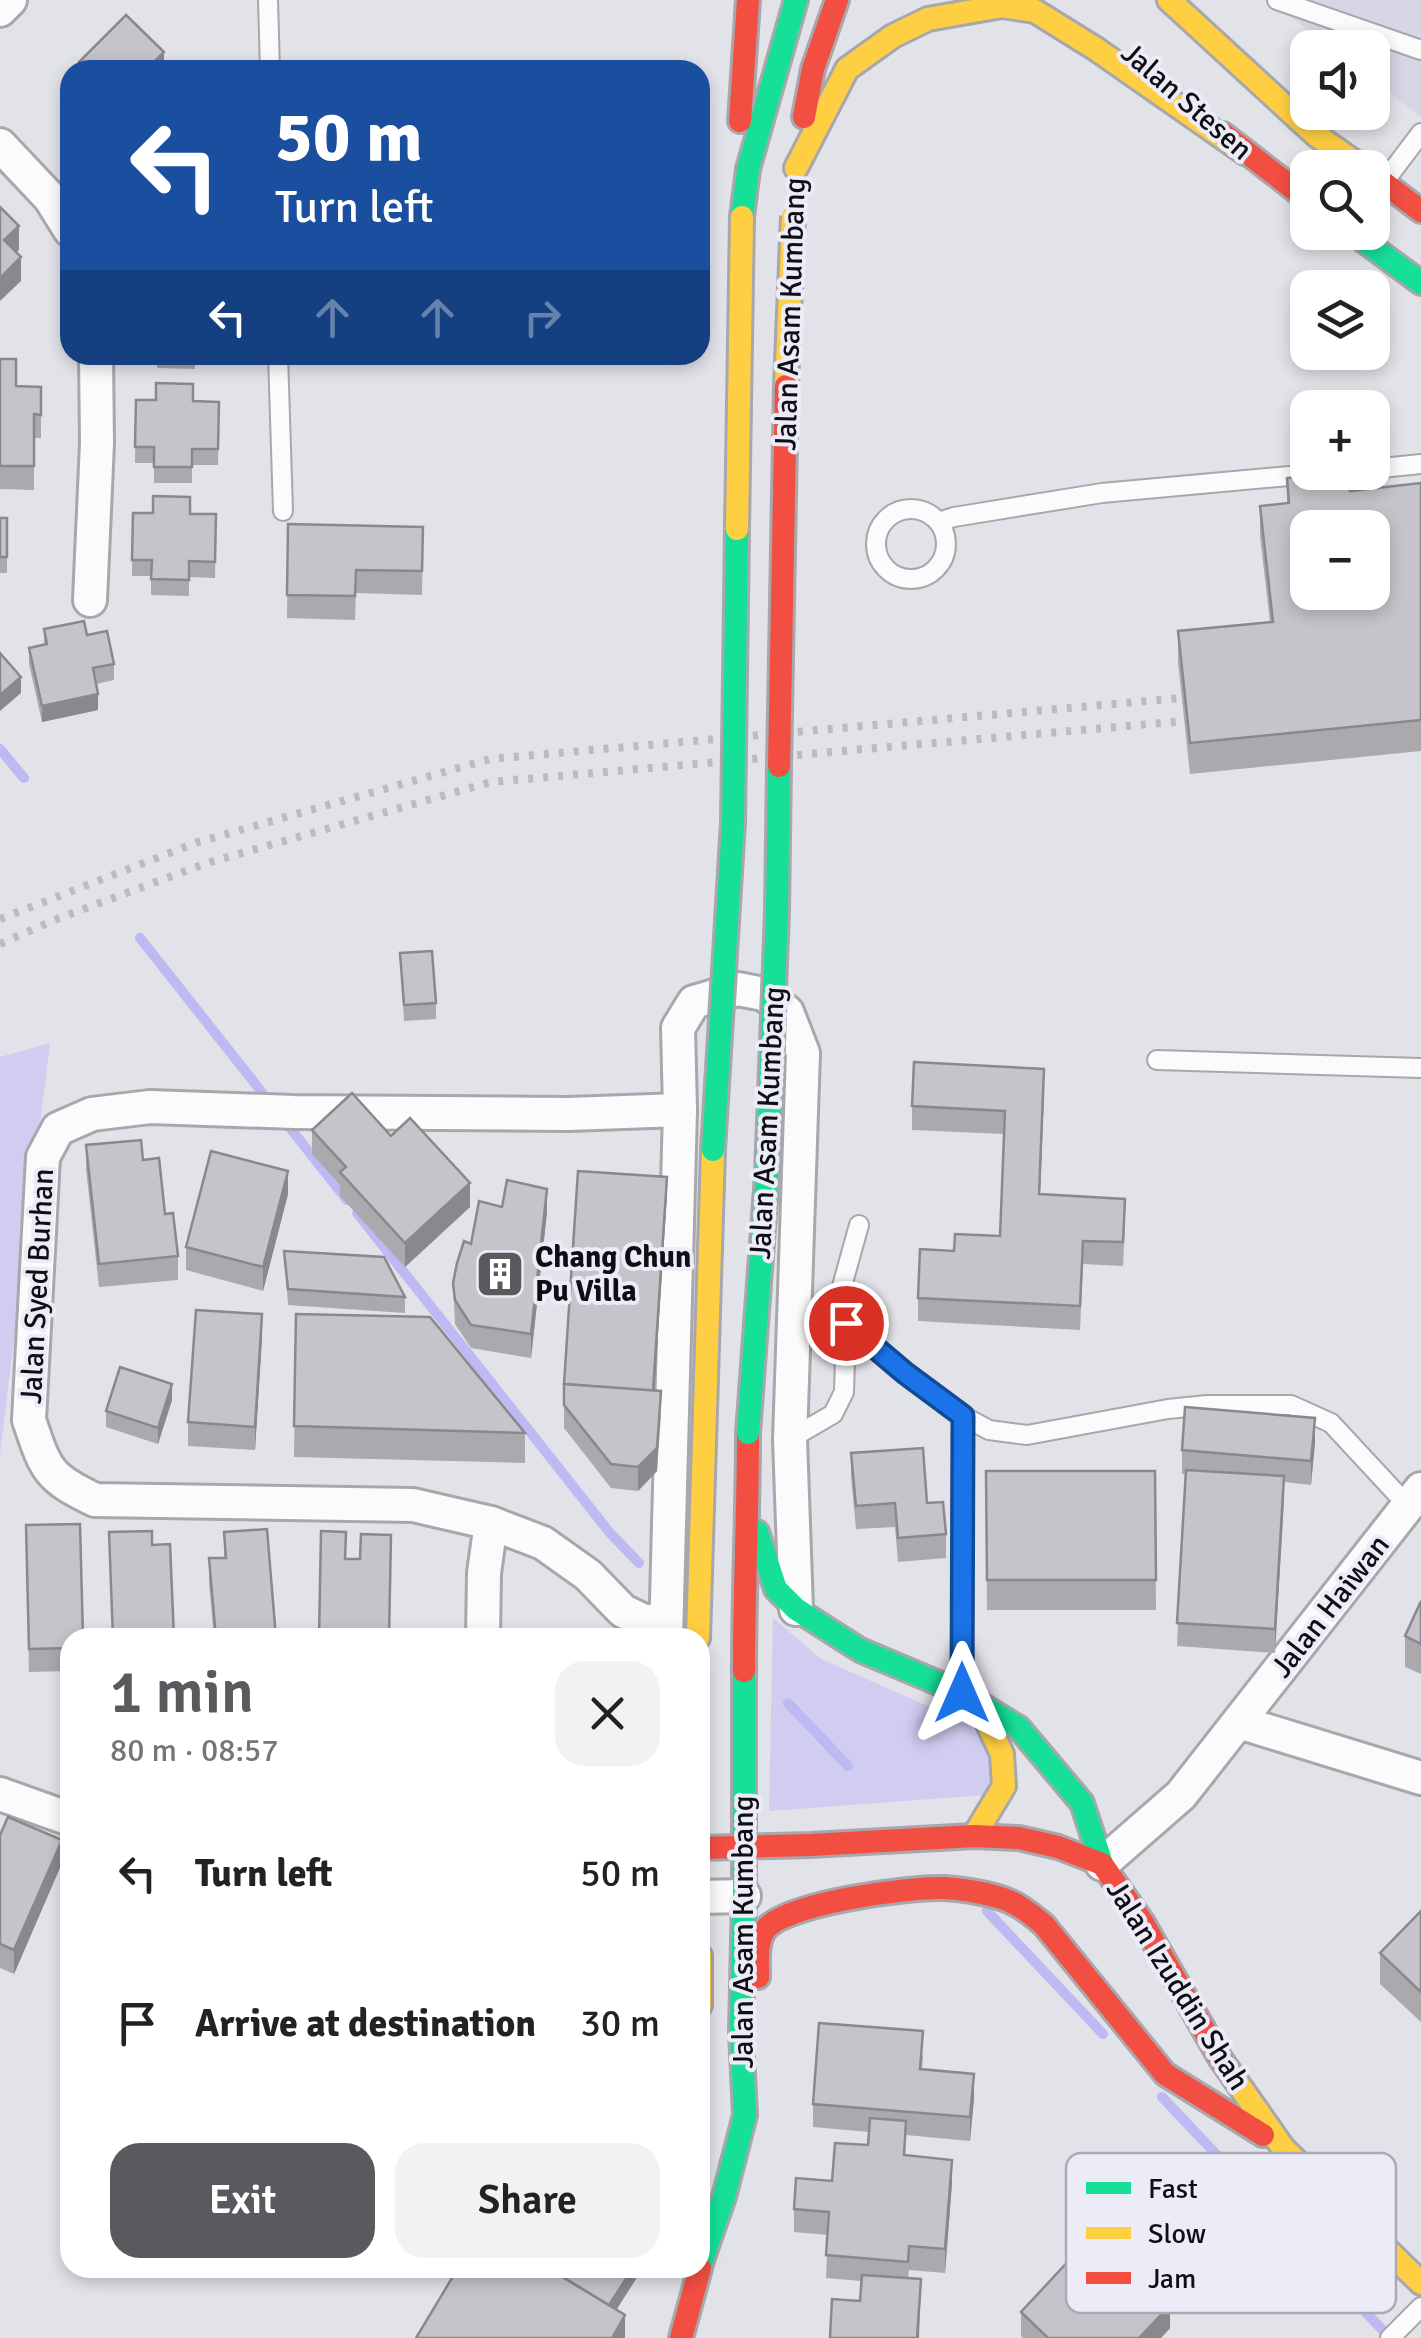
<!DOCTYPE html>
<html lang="en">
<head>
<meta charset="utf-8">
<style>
	body { margin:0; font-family:Signika,sans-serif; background:#f2f2f2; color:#222; height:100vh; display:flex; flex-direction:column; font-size:38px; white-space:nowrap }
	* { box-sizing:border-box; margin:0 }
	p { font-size:32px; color:#767676 }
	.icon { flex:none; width:55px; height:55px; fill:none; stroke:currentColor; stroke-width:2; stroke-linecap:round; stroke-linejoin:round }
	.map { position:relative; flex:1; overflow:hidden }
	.side { position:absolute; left:60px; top:1628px; width:650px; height:650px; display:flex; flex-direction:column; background:#fff; border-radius:30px; box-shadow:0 5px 15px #0003 }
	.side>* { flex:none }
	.hud { position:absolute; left:60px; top:60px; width:650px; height:305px; border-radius:30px; box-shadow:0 5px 15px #0003; background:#1a4fa0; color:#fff; overflow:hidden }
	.buttons { position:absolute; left:1290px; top:30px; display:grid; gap:20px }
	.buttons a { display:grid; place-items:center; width:100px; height:100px; border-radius:20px; background:#fff; box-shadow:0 5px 15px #0003; font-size:50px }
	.pin { position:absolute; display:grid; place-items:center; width:85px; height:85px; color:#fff; margin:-42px; border:5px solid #fff; border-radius:50%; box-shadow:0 2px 10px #0007 }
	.me { position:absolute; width:110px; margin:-55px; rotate:0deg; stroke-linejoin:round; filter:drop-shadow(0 0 8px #0008) }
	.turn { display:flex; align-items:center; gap:35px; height:210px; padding:0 50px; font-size:45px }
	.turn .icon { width:130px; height:130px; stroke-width:2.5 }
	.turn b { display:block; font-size:70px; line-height:85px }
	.lanes { display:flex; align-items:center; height:95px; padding:0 50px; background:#0003; justify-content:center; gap:50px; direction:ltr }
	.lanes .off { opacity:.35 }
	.round { display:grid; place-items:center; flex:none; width:105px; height:105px; border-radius:30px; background:#f2f2f2 }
	.summary { display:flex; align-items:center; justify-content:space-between; height:170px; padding:0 50px }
	h1 { font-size:60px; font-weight:600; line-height:75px; color:#59595e }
	.primary-button { display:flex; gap:20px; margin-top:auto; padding:20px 50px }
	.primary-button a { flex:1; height:115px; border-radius:30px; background:#59595e; color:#fff; font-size:40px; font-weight:600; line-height:115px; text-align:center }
	.primary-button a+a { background:#f2f2f2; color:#222 }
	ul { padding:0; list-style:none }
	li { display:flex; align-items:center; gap:30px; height:150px; padding:0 50px }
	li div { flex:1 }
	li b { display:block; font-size:38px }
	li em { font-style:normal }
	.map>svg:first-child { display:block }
	.built { fill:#d6d6e4 }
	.green { fill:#d0cdf1 }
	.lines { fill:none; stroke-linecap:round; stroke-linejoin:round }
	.stream { stroke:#beb9f3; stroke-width:10 }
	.lane-casing { stroke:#a7a7ac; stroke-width:22 }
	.street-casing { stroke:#a7a7ac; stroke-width:38 }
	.fast-casing { stroke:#a7a7ac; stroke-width:28 }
	.slow-casing { stroke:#a7a7ac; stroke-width:28 }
	.jam-casing { stroke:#a7a7ac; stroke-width:28 }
	.lane { stroke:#fbfbfc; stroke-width:18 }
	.street { stroke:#fbfbfc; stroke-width:32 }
	.fast { stroke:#16e098; stroke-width:22 }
	.slow { stroke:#ffcf43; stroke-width:22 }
	.jam { stroke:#f24e42; stroke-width:22 }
	.rail { stroke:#bcbcbe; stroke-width:8; stroke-dasharray:5 10; stroke-linecap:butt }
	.fast-bridge-casing { stroke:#a7a7ac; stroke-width:28; stroke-linecap:butt }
	.slow-bridge-casing { stroke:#a7a7ac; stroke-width:28; stroke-linecap:butt }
	.jam-bridge-casing { stroke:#a7a7ac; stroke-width:28; stroke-linecap:butt }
	.fast-bridge { stroke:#16e098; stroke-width:22 }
	.slow-bridge { stroke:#ffcf43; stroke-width:22 }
	.jam-bridge { stroke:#f24e42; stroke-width:22 }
	.wall { fill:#a9a9ae }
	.shaded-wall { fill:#89898d }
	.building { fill:#c4c4ca; stroke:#89898d; stroke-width:2.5; fill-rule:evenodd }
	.route-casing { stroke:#114b97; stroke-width:25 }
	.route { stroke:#1a73e8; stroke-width:18 }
	.labels { text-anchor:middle; stroke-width:8; stroke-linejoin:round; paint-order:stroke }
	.street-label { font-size:30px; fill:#0f0f13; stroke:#ececf9 }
	.poi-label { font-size:30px; font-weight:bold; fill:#0f0f13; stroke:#ececf9; text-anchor:start }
	.key { fill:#ececf9; stroke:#aaaab4; stroke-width:2.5 }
	.key-label { font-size:28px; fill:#0f0f13 }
</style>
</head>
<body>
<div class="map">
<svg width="1421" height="2338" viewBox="0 0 1421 2338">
	<rect width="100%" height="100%" fill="#e2e2e9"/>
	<polygon class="built" points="1268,0 1421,0 1421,117 1373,80 1372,48 1330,47"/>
	<g class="green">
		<polygon points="50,1043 0,1454 0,1057"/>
		<polygon points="773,1618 821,1659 971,1725 994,1761 986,1795 769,1811"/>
	</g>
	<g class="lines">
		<g class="stream">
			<polyline points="0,749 24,778"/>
			<polyline points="140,938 272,1105"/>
			<polyline points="283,1119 347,1200"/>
			<polyline points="357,1213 610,1533 639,1563"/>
			<polyline points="788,1703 848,1766"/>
			<polyline points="987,1911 1103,2034"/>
			<polyline points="1162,2097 1390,2338"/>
		</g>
		<g class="lane-casing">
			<g id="lane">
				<polyline points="268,0 270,70"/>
				<polyline points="1277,0 1421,50"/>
				<polyline points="1384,182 1421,133"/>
				<polyline points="278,355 283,511"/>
				<polyline points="1372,469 1421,464"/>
				<circle cx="911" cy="544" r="35"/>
				<polyline points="939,522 954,517 1102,493 1333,472"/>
				<polyline points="1157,1060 1421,1068"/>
				<polyline points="859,1225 839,1297 846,1323 905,1373 963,1416 989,1430 1027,1435 1168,1409 1207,1405 1291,1405 1331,1423 1408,1506"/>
				<polyline points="790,1439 833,1414 844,1392 846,1323"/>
				<polyline points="962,1690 963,1416"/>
				<polyline points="1390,2338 1421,2307"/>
			</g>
		</g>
		<g class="street-casing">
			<g id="street">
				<polyline points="0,10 10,0"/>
				<polyline points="0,145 50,198 70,230"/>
				<polyline points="90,600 97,443 96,355"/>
				<path d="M 665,1621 L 644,1621 L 623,1611 L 588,1575 L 543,1543 L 491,1523 L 413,1505 L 95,1500 C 47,1477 46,1470 29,1420 L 43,1157 L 58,1129 L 92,1114 L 150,1107 L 294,1112 L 569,1114 L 680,1110"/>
				<polyline points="483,1638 484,1573 491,1523"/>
				<polyline points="666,1638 680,1110 678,1028 694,1002 738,989 764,994 787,1012 803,1053 790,1439 796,1609"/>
				<polyline points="1239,1722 1421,1778"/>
				<polyline points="0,1794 70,1819"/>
				<polyline points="1102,1864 1181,1795 1421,1489"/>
				<polyline points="700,1897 744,1896"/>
			</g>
		</g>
		<g class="fast-casing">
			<g id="fast">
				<polyline points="742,217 748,169 796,0"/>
				<polyline points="1352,232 1421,283"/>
				<polyline points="757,1532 776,1589 796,1609 860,1650 962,1693 1019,1728 1082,1803 1102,1864"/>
				<polyline points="700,2266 724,2197 745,2115 741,2032 744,1896 744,1671"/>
			</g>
		</g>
		<g class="slow-casing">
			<g id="slow">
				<polyline points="1169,0 1316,135 1363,168"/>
				<polyline points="796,168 847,69 893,36 928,19 1002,6 1035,11 1096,49 1245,153"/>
				<polyline points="698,1638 713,1150"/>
				<polyline points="974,1836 1004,1786 1002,1754 979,1705"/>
				<polyline points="700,1956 700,2005"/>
				<polyline points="1234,2078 1283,2148 1421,2283"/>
			</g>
		</g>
		<g class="jam-casing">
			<g id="jam">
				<polyline points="804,117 813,69 837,0"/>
				<polyline points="740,121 748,0"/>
				<polyline points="1223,134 1308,200"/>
				<polyline points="1372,174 1421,211"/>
				<path d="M 744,1671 C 744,1592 748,1512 748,1433"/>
				<polyline points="700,1848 811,1845 974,1836 1019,1838 1058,1847 1102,1864 1143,1923 1220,2058 1234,2078"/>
				<path d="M 758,1977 C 758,1962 756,1944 764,1931 C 782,1903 910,1887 944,1888 C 962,1889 980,1892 998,1897 C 1016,1902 1030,1913 1044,1925 L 1165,2074 L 1263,2135"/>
				<polyline points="681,2338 700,2268"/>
			</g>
		</g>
		<use href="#lane" class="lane"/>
		<use href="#street" class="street"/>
		<use href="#fast" class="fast"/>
		<use href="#slow" class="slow"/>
		<use href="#jam" class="jam"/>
		<g class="rail">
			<polyline points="0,919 198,842 490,759 1181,698"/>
			<polyline points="0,944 57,919 207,863 491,782 1184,721"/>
		</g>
		<g class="fast-bridge-casing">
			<g id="fast-bridge">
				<polyline points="713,1150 733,823 737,529"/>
				<polyline points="748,1433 767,1175 777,911 779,766"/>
			</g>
		</g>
		<g class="slow-bridge-casing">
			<g id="slow-bridge">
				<polyline points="786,386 793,216"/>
				<polyline points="737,529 742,217"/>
			</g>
		</g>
		<g class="jam-bridge-casing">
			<polyline id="jam-bridge" points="779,766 786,386"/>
		</g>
		<use href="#fast-bridge" class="fast-bridge"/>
		<use href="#slow-bridge" class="slow-bridge"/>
		<use href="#jam-bridge" class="jam-bridge"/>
	</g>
	<g class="wall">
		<polygon points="157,355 195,355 195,369 157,368"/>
		<polygon points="0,359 16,386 41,387 41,438 34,438 34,490 0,489"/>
		<polygon points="136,400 219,402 218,465 192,465 192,483 154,483 154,463 135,463"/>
		<polygon points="1287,478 1350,491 1421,483 1421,751 1190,774 1178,662 1178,631 1270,622 1260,536 1260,506 1287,503"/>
		<polygon points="133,513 216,514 215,578 189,577 189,596 151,595 151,576 132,576"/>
		<rect x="0" y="518" width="7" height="55"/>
		<polygon points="288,524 423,527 422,595 356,593 355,620 287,618"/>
		<polygon points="44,629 87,635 114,664 114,680 96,684 98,710 42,722 29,664 29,648 44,645"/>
		<polygon points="400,953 436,1003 436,1019 404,1021"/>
		<polygon points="1044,1092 1040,1194 1125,1222 1123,1266 1083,1264 1080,1330 918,1321 918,1298 954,1251 1000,1236 1004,1134 912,1130 912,1106"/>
		<polygon points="312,1130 391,1136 470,1207 405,1267 340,1196 340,1185 312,1154"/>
		<polygon points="86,1145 143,1160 165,1214 178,1256 178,1280 99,1287 86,1169"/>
		<polygon points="667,1193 654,1391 661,1415 657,1471 638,1491 611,1488 564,1428 564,1384"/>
		<polygon points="288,1194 263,1291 186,1270 186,1247"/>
		<polygon points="502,1207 547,1212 531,1358 471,1348 455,1324 453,1283 471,1244"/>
		<polygon points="284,1251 405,1297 405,1313 288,1305"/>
		<polygon points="296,1314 525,1433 525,1463 294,1457"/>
		<polygon points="262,1338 255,1450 188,1446 188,1422"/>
		<polygon points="172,1400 158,1444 106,1427 106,1411"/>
		<polygon points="1315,1442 1311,1485 1284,1482 1275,1653 1177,1646 1185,1474 1182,1474 1182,1450"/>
		<polygon points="851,1453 927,1503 946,1534 946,1558 898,1562 895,1527 856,1529 851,1476"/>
		<polygon points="986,1471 1155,1471 1156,1610 987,1610"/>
		<polygon points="224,1532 276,1638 214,1638 209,1582 209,1558 224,1558"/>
		<polygon points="26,1548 70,1638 70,1671 29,1672"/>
		<polygon points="1421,1601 1421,1674 1405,1667 1405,1636"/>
		<polygon points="70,1698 70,1755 63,1753 63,1737"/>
		<polygon points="0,1835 62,1863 14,1974 0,1968"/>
		<polygon points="1421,1911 1421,2022 1380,1984 1380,1953"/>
		<polygon points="923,2055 922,2070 974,2098 970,2141 906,2135 905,2155 952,2183 945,2273 909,2270 908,2278 921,2303 860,2301 861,2281 826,2278 828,2235 794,2232 794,2209 832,2181 868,2145 869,2132 813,2127 813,2104"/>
		<polygon points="1122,2297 1170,2328 1161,2338 1023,2338 1021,2336 1021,2312"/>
	</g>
	<g class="shaded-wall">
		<polygon points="164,52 164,70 155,61"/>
		<polygon points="19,226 19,250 4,264 4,240"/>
		<polygon points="21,257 21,281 0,301 0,278"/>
		<polygon points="21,677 21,693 0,711 0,695"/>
		<polygon points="98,694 98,710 42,722 42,706"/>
		<polygon points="1044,1069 1044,1092 1039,1218 1039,1194"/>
		<polygon points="288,1171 288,1194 263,1291 263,1267"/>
		<polygon points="667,1177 667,1193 653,1414 653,1398"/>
		<polygon points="470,1183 470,1207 405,1267 405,1243"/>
		<polygon points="547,1189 547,1212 531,1358 531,1334"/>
		<polygon points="262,1314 262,1338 255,1450 255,1427"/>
		<polygon points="172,1384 172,1400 158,1444 158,1428"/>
		<polygon points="661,1391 657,1471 638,1491 638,1467"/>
		<polygon points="1315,1418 1315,1442 1311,1485 1311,1461"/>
		<polygon points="1284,1476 1284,1500 1275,1653 1275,1629"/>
		<polygon points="62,1840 62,1863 14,1974 14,1950"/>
		<polygon points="974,2074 974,2098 970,2141 970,2117"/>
		<polygon points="952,2160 952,2183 945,2273 945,2249"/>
		<polygon points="633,2268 643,2268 603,2331 603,2315"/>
		<polygon points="1122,2276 1122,2299 1111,2287"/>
		<polygon points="921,2279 919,2338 917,2338"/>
		<polygon points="1170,2305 1170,2328 1161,2338 1139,2338"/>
		<polygon points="625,2315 625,2338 612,2338"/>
	</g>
	<g class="building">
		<polygon points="126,15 164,52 155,61 164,70 87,70 79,62"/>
		<polygon points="0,207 19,226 4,240 21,257 0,278"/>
		<polygon points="0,359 16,359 16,386 41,387 41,415 34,414 34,466 0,466"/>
		<polygon points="156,383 193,384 193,401 219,402 218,449 192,449 192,467 154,467 154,447 135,447 136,400 156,400"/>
		<path d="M 1348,472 L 1350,491 L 1421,483 L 1421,720 L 1190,743 L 1178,631 L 1273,622 L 1260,506 L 1289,503 L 1287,478 ZM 1308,528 L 1372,528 L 1372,592 L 1308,592 Z"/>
		<polygon points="153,496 190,497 190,514 216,514 215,562 189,561 189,580 151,579 152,560 132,560 133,513 153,513"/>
		<rect x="0" y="518" width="7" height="39"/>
		<polygon points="288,524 423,527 422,571 356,570 355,596 287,595"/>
		<polygon points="84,621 87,635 107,631 114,664 93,668 98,694 42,706 29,648 47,644 44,629"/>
		<polygon points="0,653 21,677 0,695"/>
		<polygon points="432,951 436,1003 404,1005 400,953"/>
		<polygon points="914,1062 1044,1069 1039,1194 1125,1199 1123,1242 1083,1241 1080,1306 918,1298 920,1249 954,1251 955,1234 1000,1236 1005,1111 912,1106"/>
		<polygon points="352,1093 391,1136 410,1118 470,1183 405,1243 340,1172 346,1167 312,1130"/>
		<polygon points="141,1140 143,1160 159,1158 165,1214 173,1213 178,1256 99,1264 86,1145"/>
		<polygon points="211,1151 288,1171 263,1267 186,1247"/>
		<polygon points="578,1171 667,1177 653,1391 564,1384"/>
		<polygon points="507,1180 547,1189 531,1334 471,1325 455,1300 453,1283 457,1263 464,1241 471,1244 479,1201 502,1207"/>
		<polygon points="284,1251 384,1257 405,1297 288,1289"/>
		<polygon points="196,1310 262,1314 255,1427 188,1422"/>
		<polygon points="296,1314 430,1317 525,1433 294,1426"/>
		<polygon points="120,1367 172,1384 158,1428 106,1411"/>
		<polygon points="564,1384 661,1391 657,1448 638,1467 611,1464 564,1405"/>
		<polygon points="1185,1407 1315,1418 1311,1461 1182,1450"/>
		<polygon points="923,1448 927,1503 943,1502 946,1534 898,1538 895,1503 856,1506 851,1453"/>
		<polygon points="1186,1470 1284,1476 1275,1629 1177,1623"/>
		<polygon points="986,1471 1155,1471 1156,1580 987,1580"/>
		<polygon points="80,1524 83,1638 70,1638 70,1648 29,1649 26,1525"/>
		<polygon points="267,1529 276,1638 216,1638 209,1558 226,1558 224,1532"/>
		<polygon points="152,1531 152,1545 170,1544 174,1638 113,1638 109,1532"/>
		<polygon points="321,1531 346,1532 345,1559 360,1559 361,1534 391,1535 389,1638 319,1638"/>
		<polygon points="1421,1601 1421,1644 1405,1636"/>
		<polygon points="70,1698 70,1739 63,1737"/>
		<polygon points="8,1817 62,1840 14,1950 0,1944 0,1835"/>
		<polygon points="1421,1911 1421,1992 1380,1953"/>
		<polygon points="819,2023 923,2031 920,2069 974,2074 970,2117 813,2104"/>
		<polygon points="870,2118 906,2121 904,2155 952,2160 945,2249 909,2246 908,2262 826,2255 829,2212 794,2209 796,2178 832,2181 835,2143 868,2145"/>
		<polygon points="1075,2254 1089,2266 1100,2255 1122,2276 1111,2287 1126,2301 1144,2281 1170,2305 1139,2338 1048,2338 1021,2312"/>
		<polygon points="458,2268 548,2268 625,2315 612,2338 416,2338"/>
		<polygon points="548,2268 633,2268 609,2305"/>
		<polygon points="862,2275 921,2279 917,2338 830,2338 832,2299 860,2301"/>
	</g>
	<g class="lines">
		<g class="route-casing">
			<polyline id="route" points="846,1323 905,1373 963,1416 962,1693"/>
		</g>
		<use href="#route" class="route"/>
	</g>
	<defs>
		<g id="building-square" transform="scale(2.5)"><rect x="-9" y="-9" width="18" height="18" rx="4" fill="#59595e" stroke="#ececf9"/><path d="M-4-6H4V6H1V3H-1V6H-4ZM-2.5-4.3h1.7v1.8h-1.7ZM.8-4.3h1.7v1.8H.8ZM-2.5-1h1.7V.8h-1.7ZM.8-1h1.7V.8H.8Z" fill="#fff"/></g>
	</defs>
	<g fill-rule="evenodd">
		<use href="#building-square" x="500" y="1274"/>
	</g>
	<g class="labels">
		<g class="street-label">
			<text transform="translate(1187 101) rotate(41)" y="10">Jalan Stesen</text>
			<text transform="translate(790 314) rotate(-88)" y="10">Jalan Asam Kumbang</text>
			<text transform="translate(767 1123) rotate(-87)" y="10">Jalan Asam Kumbang</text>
			<text transform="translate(37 1286) rotate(-87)" y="10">Jalan Syed Burhan</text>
			<text transform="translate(1330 1606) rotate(-52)" y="10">Jalan Haiwan</text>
			<text transform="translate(743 1932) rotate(-90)" y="10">Jalan Asam Kumbang</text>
			<text transform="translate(1178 1985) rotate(58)" y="10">Jalan Izuddin Shah</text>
		</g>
		<g class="poi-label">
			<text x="535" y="1267">Chang Chun<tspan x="535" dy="34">Pu Villa</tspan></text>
		</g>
	</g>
	<rect x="1066" y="2153" width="330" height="160" rx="15" class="key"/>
	<rect x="1086" y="2182" width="45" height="12" fill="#16e098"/>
	<rect x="1086" y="2227" width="45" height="12" fill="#ffcf43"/>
	<rect x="1086" y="2272" width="45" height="12" fill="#f24e42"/>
	<g class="key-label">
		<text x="1148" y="2198">Fast</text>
		<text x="1148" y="2243">Slow</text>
		<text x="1148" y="2288">Jam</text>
	</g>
</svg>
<div class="buttons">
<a><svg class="icon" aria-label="sound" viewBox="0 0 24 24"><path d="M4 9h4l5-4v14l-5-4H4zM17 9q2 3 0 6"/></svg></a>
<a><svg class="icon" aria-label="search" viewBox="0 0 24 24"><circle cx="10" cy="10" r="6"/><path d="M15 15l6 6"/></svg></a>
<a><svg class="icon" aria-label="layers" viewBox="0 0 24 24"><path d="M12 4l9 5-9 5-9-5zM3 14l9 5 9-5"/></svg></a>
<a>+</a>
<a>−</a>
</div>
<div class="pin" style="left:846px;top:1323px;background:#d93025"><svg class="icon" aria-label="arrive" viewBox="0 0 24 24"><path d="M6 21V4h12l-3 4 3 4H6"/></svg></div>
<svg class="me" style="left:962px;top:1693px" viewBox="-20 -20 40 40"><path d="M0-17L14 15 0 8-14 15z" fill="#1a73e8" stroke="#fff" stroke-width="4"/></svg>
<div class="hud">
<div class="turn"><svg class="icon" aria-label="left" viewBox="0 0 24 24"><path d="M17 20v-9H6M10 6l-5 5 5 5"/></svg><div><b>50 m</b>Turn left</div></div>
<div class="lanes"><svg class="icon" aria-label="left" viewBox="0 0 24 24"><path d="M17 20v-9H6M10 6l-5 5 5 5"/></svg><svg class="icon off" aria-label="ahead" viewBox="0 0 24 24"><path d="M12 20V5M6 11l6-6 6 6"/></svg><svg class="icon off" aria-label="ahead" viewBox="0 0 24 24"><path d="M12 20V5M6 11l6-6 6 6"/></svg><svg class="icon off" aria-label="right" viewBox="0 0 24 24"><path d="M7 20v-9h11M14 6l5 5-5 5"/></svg></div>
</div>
<section class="side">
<div class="summary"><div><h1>1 min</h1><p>80 m · 08:57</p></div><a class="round"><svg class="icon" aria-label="close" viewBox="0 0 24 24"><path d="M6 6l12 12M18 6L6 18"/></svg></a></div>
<ul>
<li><svg class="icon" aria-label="left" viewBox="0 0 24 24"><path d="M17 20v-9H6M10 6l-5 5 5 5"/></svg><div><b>Turn left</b></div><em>50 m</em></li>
<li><svg class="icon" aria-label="arrive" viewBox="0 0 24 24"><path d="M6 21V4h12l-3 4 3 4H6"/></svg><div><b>Arrive at destination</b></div><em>30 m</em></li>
</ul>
<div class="primary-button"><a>Exit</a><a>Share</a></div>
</section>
</div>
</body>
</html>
